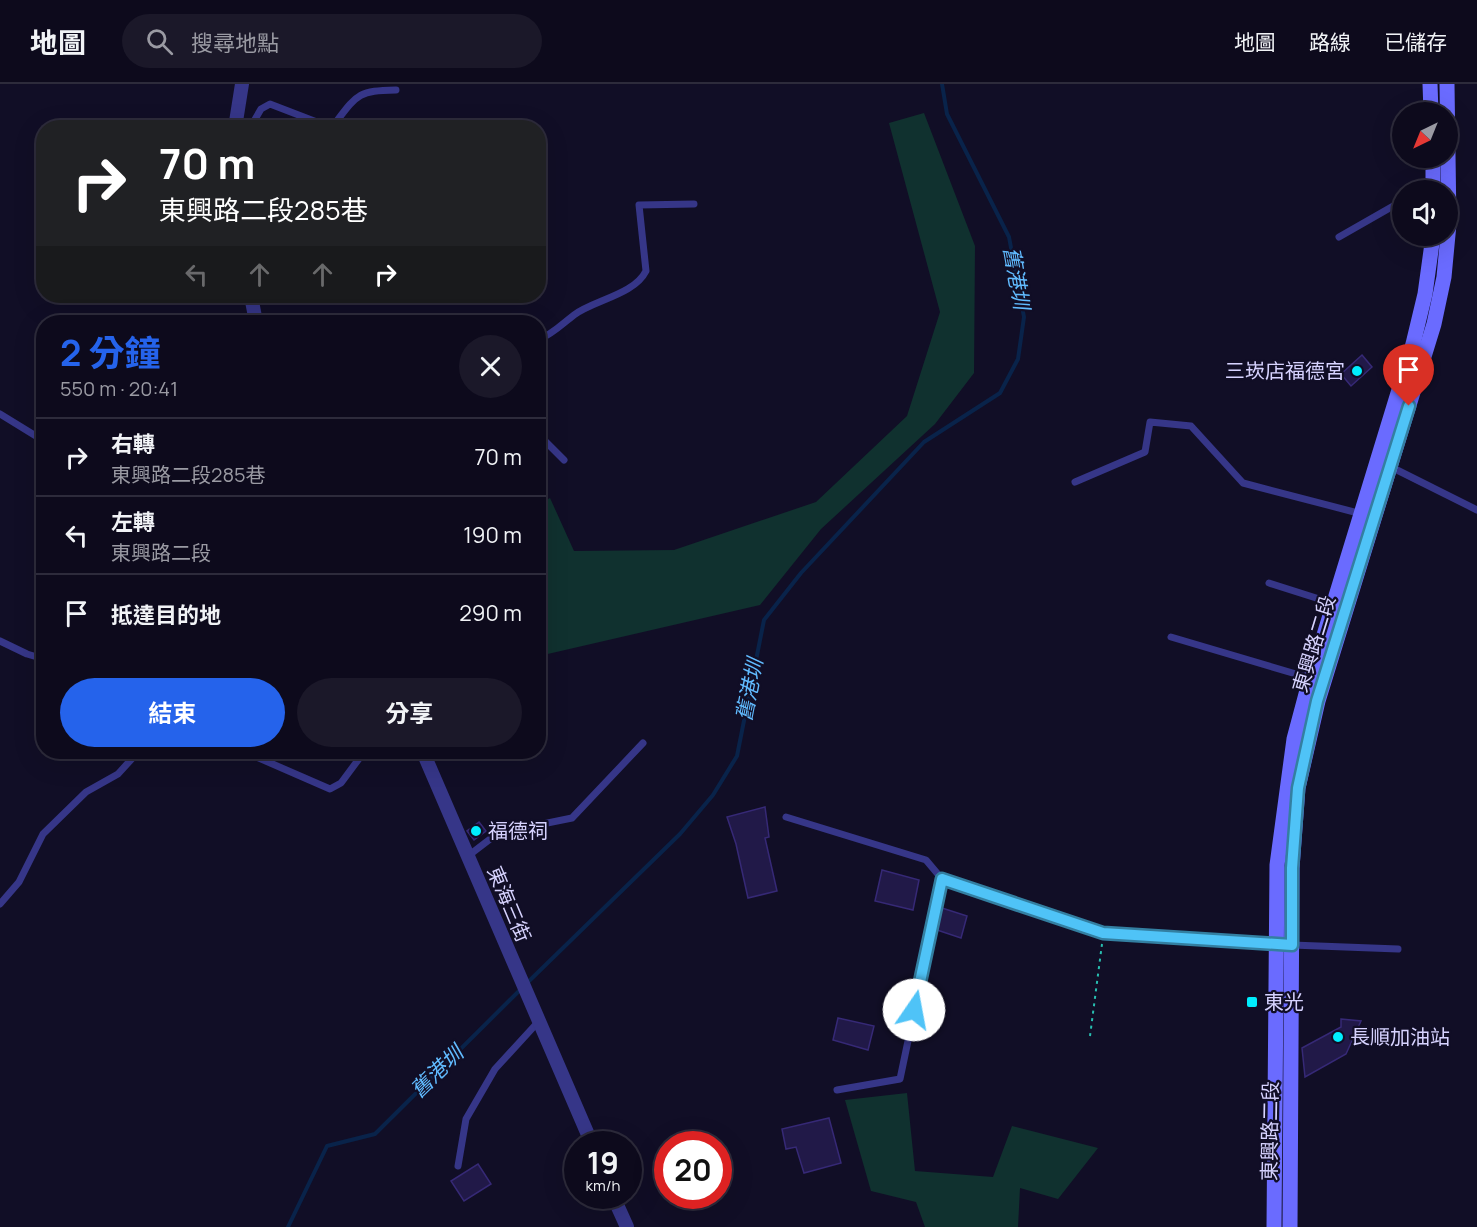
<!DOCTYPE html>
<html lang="zh-TW">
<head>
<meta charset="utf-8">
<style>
	body { margin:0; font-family:Manrope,"Noto Sans TC",sans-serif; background:#1b1829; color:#f1f3f6; height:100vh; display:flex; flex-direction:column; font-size:22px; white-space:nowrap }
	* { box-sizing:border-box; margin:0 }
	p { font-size:20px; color:#9a9aa3 }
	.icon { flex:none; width:33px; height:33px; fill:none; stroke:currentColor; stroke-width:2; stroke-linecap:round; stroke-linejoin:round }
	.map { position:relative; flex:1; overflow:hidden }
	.sheet { position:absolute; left:36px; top:231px; width:510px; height:444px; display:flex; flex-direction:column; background:#0d0a1c; border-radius:24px; box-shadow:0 6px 24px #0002,0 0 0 2px #2d2b3b }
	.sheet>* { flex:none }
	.top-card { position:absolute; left:36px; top:36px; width:510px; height:183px; border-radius:24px; box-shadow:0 6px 24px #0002,0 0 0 2px #2d2b3b; background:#202124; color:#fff; overflow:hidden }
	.needle { width:39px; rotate:223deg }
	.controls { position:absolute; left:1392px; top:18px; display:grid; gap:12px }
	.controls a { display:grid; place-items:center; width:66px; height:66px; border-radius:50%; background:#0d0a1c; box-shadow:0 6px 24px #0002,0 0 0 2px #2d2b3b; font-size:30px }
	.speed { position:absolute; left:564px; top:1047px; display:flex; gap:12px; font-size:30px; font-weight:700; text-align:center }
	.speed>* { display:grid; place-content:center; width:78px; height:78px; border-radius:50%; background:#0d0a1c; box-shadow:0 6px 24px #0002,0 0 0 2px #2d2b3b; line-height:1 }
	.speed small { font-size:15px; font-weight:400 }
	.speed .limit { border:9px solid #d22; background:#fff; color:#111 }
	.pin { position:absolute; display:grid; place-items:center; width:51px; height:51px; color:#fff; margin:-62px -26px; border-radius:50% 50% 50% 0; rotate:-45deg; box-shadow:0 0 6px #0007 }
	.pin .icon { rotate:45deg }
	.me { position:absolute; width:66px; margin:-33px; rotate:12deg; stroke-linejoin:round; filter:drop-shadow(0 0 4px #0008) }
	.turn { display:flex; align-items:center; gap:21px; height:126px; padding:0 24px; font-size:27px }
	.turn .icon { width:78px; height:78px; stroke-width:2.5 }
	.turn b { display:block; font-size:42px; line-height:51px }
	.lanes { display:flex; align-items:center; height:57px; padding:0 24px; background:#0003; justify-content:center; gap:30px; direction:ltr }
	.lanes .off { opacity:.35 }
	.round { display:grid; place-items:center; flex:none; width:63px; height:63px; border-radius:32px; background:#1b1829 }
	.overview { display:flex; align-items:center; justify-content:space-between; height:102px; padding:0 24px }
	h1 { font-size:36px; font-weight:700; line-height:45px; color:#2563eb }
	.primary-button { display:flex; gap:12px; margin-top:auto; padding:12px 24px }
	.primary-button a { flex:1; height:69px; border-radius:36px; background:#2563eb; color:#fff; font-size:24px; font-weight:700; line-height:69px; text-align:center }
	.primary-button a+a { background:#1b1829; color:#f1f3f6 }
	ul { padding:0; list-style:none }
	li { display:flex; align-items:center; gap:18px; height:78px; padding:0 24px; border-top:2px solid #2d2b3b }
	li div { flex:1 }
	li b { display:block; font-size:22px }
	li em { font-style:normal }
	header { display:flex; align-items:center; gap:36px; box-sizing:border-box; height:84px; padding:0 30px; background:#0d0a1c; border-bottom:2px solid #2d2b3b }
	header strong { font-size:28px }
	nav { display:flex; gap:33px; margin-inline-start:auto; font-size:21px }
	.search { width:420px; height:54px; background:#1b1829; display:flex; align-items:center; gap:15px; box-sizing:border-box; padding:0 21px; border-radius:33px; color:#9a9aa3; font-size:22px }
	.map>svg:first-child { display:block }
	.green { fill:#10312f }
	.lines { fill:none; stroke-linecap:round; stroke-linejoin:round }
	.stream { stroke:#09234a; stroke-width:4 }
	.building { fill:#211948; stroke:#362976; stroke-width:1.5 }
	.path { stroke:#28beb0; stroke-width:2; stroke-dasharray:3 4.5; stroke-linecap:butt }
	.lane { stroke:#363688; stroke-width:7 }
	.street { stroke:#363688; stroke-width:14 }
	.secondary { stroke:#6a6bff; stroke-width:15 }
	.route-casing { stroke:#337fa1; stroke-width:15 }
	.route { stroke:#4fc3f7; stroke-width:10 }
	.poi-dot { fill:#00edfe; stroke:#110e26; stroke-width:2 }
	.labels { text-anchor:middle; stroke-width:4.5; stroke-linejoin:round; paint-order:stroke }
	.poi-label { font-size:20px; fill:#d7d3ff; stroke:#110e26; text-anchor:start }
	.street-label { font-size:20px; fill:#d7d3ff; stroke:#110e26 }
	.water-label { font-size:21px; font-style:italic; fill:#61bbff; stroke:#110e26 }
</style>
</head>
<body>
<header>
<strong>地圖</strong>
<div class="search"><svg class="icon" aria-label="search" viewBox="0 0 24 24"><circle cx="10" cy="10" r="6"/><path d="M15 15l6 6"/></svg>搜尋地點</div>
<nav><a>地圖</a><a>路線</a><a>已儲存</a></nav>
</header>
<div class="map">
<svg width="1477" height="1143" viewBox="0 0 1477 1143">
	<rect width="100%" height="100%" fill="#110e26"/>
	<g class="green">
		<polygon points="924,29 975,162 974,289 935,340 821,445 760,521 539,572 539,420 550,414 574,467 674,466 816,418 907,332 940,228 889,39"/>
		<polygon points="907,1009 915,1087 993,1093 1012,1042 1098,1064 1058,1115 1020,1104 1018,1143 925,1143 916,1118 871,1107 845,1016"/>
	</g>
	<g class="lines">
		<g class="stream">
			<polyline points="527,899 680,750 713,711 737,672 764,536 801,489 924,358 1000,309 1018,275 1024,233 1009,153 947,30 942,0"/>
			<polyline points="288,1143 327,1062 375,1050 522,904"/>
		</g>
	</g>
	<g class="building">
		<polygon points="1362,271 1372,283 1351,302 1341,290"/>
		<polygon points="765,723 769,753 765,754 777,807 748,814 736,760 727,733"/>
		<polygon points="479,738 486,747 474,756 467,747"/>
		<polygon points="882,786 919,796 913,826 875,817"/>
		<polygon points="942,824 967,832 961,854 937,846"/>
		<polygon points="838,934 874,942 868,966 833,956"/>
		<polygon points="1341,935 1361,937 1346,970 1305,993 1302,964 1341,943"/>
		<polygon points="829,1034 841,1079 804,1089 796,1063 786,1065 782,1045"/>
		<polygon points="478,1080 491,1100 464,1117 451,1097"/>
	</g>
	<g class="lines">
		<polyline class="path" points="1090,952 1102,860"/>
		<g class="lane">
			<path d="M 250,44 L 261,25 L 270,20 L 322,40 L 336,38 C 358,9 359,7 396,6"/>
			<polyline points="1422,106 1433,101"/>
			<polyline points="1339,153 1402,117"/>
			<path d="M 538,256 C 553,250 562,240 574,231 C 594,216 634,211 646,187 L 639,121 L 694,120"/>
			<polyline points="0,330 44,357"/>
			<polyline points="538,350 564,376"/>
			<polyline points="1391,383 1477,426"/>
			<polyline points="1075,398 1145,368 1150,338 1191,342 1243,399 1362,430"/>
			<polyline points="1269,499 1335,520"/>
			<polyline points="1171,553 1313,595"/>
			<polyline points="0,557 27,570 44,575"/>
			<polyline points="245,668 330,705 341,699 364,668"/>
			<polyline points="786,733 926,776 942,795 1103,849 1278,860"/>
			<polyline points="468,772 498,749 572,734 643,659"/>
			<polyline points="0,820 19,798 43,750 86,708 118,690 138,668"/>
			<polyline points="1292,861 1398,865"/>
			<polyline points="837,1006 900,995 942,795"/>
			<polyline points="458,1082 466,1035 495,985 539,937"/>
		</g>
		<g class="street">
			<polyline points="235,44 242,0"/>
			<polyline points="251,212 256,238"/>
			<polyline points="423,668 592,1060"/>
			<polyline points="613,1112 627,1143"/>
		</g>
		<g class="secondary">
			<polyline points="1430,0 1431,28"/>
			<polyline points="1433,74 1433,106"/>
			<polyline points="1274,1143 1277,781 1294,655 1306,610 1413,260 1425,210 1433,152"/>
			<polyline points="1290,1143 1292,784 1298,704 1318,617 1434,240 1444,193 1449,140 1447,0"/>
		</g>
	</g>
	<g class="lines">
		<g class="route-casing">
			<polyline id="route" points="914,926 942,795 1103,849 1292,861 1292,784 1298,704 1317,617 1409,322"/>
		</g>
		<use href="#route" class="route"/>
	</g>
	<g class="poi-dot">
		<circle cx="1357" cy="287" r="6"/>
		<circle cx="476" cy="747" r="6"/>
		<rect x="1246" y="912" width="12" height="12" rx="3"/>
		<circle cx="1338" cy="953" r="6"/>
	</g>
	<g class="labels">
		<g class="poi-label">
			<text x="1345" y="294" text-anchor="end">三崁店福德宮</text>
			<text x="488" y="754">福德祠</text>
			<text x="1264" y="925">東光</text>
			<text x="1350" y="960">長順加油站</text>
		</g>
		<g class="street-label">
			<text transform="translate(1314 560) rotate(-73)" y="7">東興路二段</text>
			<text transform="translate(509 820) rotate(67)" y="7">東海三街</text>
			<text transform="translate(1270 1047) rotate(-89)" y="7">東興路二段</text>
		</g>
		<g class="water-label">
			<text transform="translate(1016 194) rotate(80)" y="7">舊港圳</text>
			<text transform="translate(750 606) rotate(-79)" y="7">舊港圳</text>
			<text transform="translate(437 988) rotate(-44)" y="7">舊港圳</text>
		</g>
	</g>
</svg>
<div class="controls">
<a><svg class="needle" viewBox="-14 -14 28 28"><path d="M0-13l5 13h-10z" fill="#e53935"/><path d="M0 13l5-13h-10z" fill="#9a9aa3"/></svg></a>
<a><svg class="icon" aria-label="sound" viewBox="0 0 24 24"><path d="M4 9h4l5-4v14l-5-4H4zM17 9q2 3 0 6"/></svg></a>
</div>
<div class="speed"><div>19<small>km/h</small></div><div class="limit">20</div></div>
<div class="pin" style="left:1409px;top:322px;background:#d93025"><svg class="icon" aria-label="arrive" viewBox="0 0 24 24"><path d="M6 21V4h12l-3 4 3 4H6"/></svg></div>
<svg class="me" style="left:914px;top:926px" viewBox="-20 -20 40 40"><circle r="19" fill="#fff"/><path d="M0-13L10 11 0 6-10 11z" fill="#4fc3f7"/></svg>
<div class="top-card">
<div class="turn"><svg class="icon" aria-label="right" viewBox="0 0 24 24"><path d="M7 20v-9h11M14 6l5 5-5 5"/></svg><div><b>70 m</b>東興路二段285巷</div></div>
<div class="lanes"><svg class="icon off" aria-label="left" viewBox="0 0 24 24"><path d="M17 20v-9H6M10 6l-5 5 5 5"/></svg><svg class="icon off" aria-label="ahead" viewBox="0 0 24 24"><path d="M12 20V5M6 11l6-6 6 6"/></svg><svg class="icon off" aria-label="ahead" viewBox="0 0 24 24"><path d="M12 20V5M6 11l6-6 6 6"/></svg><svg class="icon" aria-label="right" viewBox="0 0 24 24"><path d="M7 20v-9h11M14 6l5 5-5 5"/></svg></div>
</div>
<section class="sheet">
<div class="overview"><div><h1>2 分鐘</h1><p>550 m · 20:41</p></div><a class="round"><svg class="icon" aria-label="close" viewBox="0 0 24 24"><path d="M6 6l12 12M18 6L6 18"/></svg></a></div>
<ul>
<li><svg class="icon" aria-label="right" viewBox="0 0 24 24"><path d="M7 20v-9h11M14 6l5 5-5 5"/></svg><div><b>右轉</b><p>東興路二段285巷</p></div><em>70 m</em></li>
<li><svg class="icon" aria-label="left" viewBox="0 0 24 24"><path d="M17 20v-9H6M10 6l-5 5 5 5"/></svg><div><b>左轉</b><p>東興路二段</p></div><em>190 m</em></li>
<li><svg class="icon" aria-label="arrive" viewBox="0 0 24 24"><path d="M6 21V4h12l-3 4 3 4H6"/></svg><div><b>抵達目的地</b></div><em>290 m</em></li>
</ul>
<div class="primary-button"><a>結束</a><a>分享</a></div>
</section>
</div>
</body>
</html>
